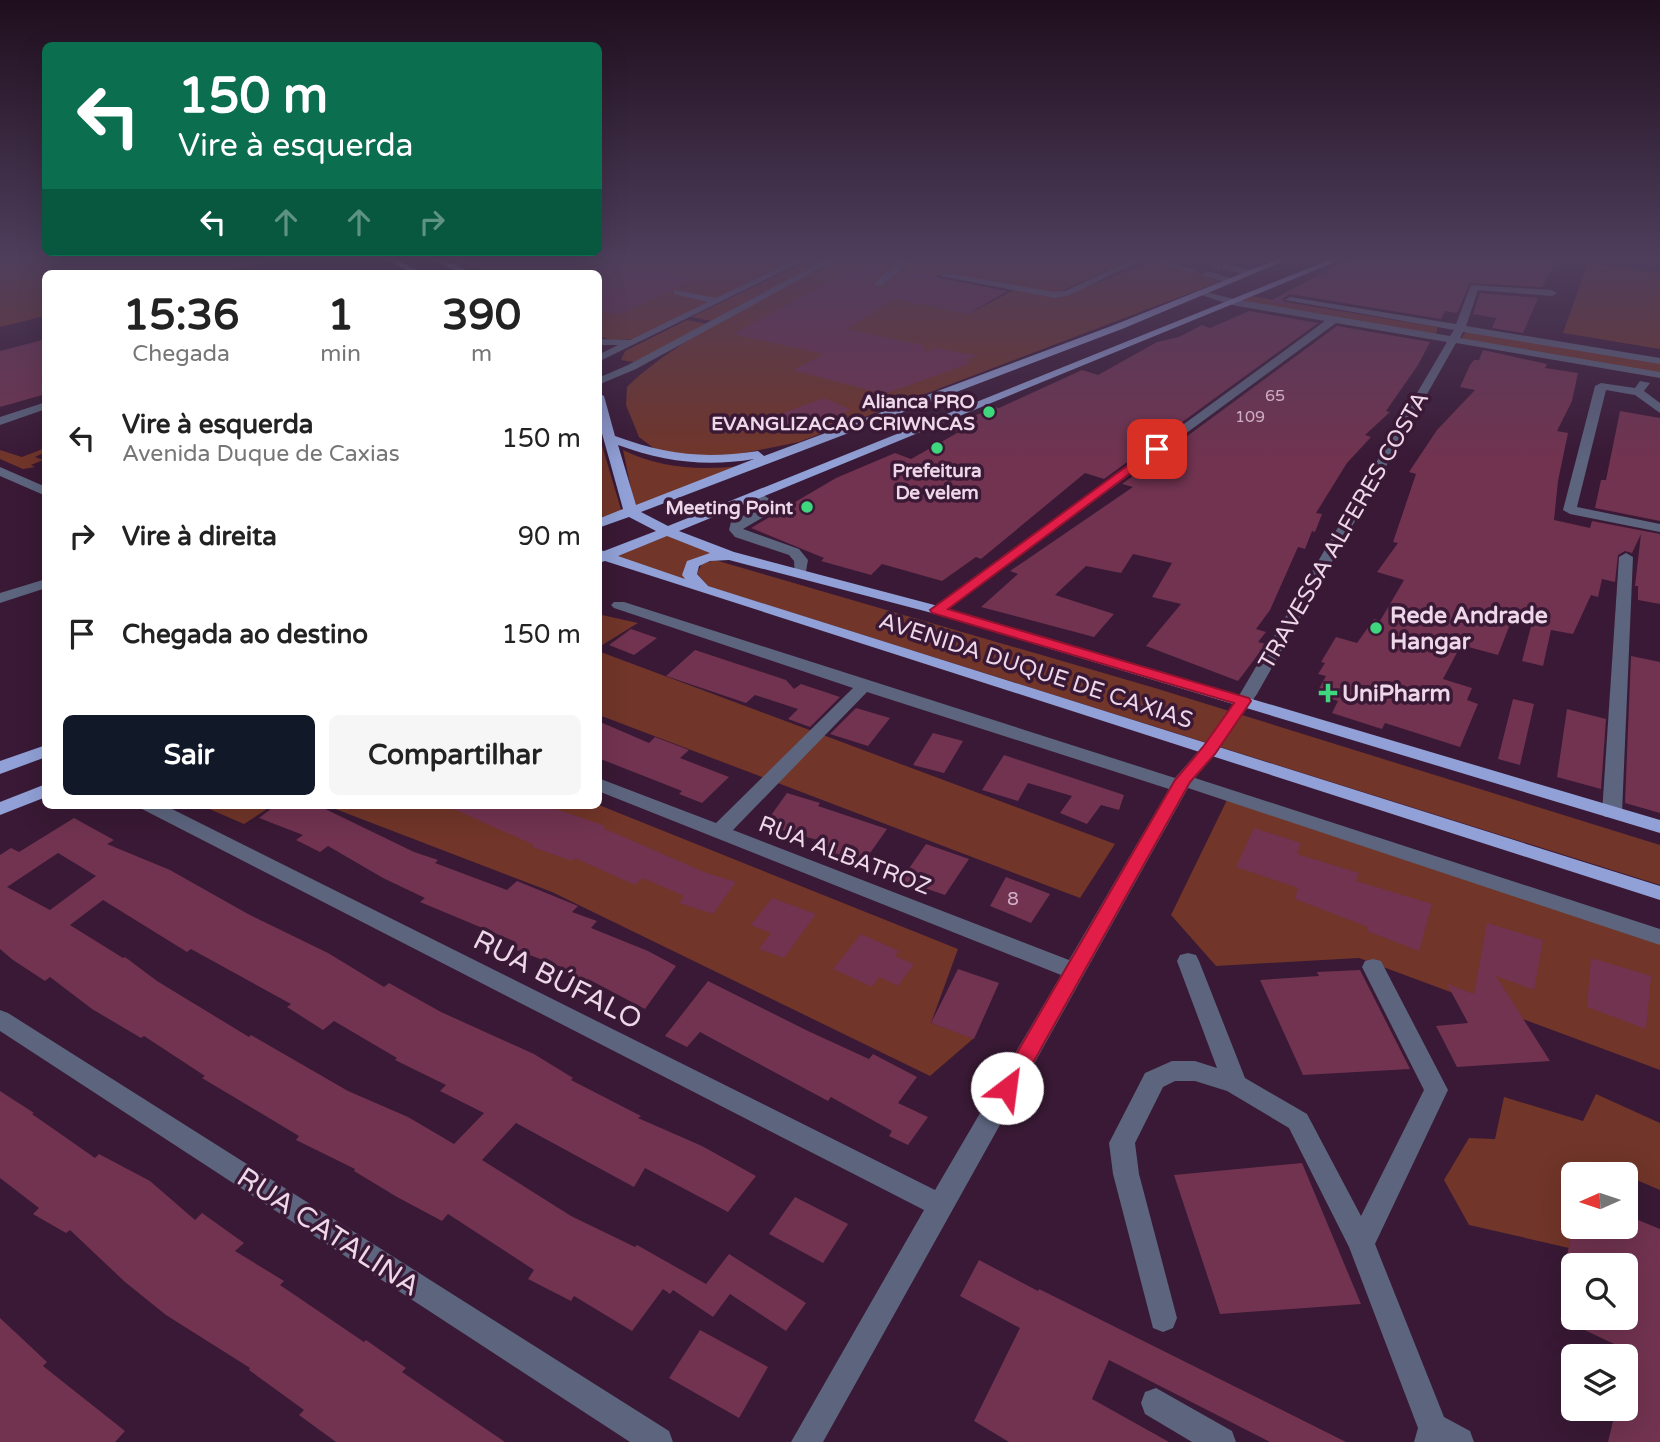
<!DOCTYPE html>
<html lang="pt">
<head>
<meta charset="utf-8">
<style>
	body { margin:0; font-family:"Varela Round",sans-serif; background:#f6f6f6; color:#222; height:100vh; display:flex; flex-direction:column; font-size:26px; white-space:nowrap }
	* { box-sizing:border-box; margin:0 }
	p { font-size:23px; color:#767676 }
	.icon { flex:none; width:38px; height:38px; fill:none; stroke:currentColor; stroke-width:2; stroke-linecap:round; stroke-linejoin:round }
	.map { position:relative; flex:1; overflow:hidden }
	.side { position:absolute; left:42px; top:270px; width:560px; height:539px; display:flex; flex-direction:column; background:#fff; border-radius:10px; box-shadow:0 7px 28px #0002 }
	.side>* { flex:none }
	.banner { position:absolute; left:42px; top:42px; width:560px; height:214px; border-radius:10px; box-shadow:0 7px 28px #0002; background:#0b6e4f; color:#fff; overflow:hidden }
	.needle { width:46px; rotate:267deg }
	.tools { position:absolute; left:1561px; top:1162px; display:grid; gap:14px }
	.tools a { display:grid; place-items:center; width:77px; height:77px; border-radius:10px; background:#fff; box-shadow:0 7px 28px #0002; font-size:35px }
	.pin { position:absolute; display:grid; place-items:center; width:60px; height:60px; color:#fff; margin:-30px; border-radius:14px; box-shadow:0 4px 10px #0006 }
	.me { position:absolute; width:77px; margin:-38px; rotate:30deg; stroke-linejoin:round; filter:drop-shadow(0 0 5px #0008) }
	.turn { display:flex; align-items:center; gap:24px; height:147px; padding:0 21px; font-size:32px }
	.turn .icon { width:91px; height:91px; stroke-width:2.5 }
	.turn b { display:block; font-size:49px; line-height:60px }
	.lanes { display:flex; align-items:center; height:66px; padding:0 21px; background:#0003; justify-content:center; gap:35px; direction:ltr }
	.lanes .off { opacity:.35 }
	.eta { display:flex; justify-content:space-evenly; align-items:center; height:119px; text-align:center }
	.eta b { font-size:42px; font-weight:700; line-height:49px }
	.action { display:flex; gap:14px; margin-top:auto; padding:14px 21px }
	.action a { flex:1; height:80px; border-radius:10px; background:#111827; color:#fff; font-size:28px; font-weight:700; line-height:80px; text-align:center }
	.action a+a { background:#f6f6f6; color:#222 }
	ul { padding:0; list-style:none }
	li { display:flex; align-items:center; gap:21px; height:98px; padding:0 21px }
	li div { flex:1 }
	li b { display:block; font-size:26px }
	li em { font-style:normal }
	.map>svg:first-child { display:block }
	.green { fill:#713529 }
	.building { fill:#713350; fill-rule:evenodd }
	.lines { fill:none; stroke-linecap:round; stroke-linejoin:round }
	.minor-tunnel { stroke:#543650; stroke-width:10; stroke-dasharray:10 5; stroke-linecap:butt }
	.minor { fill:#5c647e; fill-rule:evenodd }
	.major { fill:#91a0d6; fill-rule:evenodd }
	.route { fill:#e11d48; stroke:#92132f; stroke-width:2 }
	.poi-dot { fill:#3fd77d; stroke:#391935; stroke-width:2.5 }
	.labels { text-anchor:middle; stroke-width:7; stroke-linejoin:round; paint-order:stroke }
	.far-number-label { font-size:16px; fill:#ceaec3 }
	.far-poi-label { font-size:19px; font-weight:bold; fill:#edd7e9; stroke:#391935; text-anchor:end }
	.number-label { font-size:19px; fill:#ceaec3 }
	.street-label { font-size:23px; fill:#edd7e9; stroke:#391935 }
	.poi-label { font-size:23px; font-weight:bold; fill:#edd7e9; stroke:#391935; text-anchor:start }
	.near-street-label { font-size:28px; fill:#edd7e9; stroke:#391935 }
</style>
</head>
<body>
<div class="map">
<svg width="1660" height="1442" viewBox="0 0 1660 1442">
	<rect width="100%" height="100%" fill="#391935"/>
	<g class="green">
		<polygon points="0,260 279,260 223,273 46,273 45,316 0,327"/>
		<polygon points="480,260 794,260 635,339 611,340 602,337 599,330 598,273 483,273 464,264"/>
		<polygon points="808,260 828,260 712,321 691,317"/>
		<path d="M 836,260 L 1132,260 L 1055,294 L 940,274 L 896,298 L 968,314 L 1014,290 L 1057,298 L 1151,262 L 1199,273 L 1219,282 L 799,442 L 714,459 L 656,450 L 639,437 L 626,405 L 627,387 C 679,336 771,295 836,260 Z"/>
		<polygon points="1588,263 1660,273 1660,349 1563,333"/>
		<polygon points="1251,296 1437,327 1437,332 1433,335 1239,302"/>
		<polygon points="687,320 708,324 634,362 621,360 625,351"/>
		<polygon points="1466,331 1660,363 1660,373 1460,340"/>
		<polygon points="598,432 622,513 598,519"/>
		<polygon points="45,448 45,452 35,457 43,460 31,465 35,467 23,469 0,459 0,450 22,457"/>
		<path d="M 623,450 C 662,469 699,470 742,466 L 635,508 Z"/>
		<polygon points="668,535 718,554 683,575 687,582 611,557"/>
		<polygon points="715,560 1155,688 1660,845 1660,885 707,586 697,573 702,564"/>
		<polygon points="602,615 638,623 599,647 599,618"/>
		<polygon points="598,651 1115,844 1080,898 599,715"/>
		<polygon points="1227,800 1660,933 1660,1070 1359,958 1216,966 1171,915"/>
		<polygon points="212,805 273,805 244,824 207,808"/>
		<polygon points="325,805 599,805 958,949 931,1023 974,1038 930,1076 552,892"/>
		<polygon points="1596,1094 1660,1123 1660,1190 1611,1169 1608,1174 1573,1174 1573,1223 1569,1248 1469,1225 1444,1180 1469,1138 1495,1139 1504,1097 1583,1121"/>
	</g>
	<g class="building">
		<polygon points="598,260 695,278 619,315 598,311"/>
		<polygon points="1346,260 1557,260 1542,287 1470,283 1457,313 1445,311 1441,319 1290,294 1282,299 1285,303 1435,331 1268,302"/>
		<polygon points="862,264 887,269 873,280 875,289 883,288 904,271 1007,291 968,314 896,299 846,329 923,345 926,352 937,348 977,356 965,360 971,363 884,394 793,370 824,354 733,334"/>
		<polygon points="1480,293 1538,298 1523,333 1492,328 1496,318 1473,314"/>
		<polygon points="1249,311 1318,323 1104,479 1085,473 981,559 976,557 942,581 882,564 871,575 821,561 824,558 751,528 836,478 895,453 911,459 959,432 946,428 995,407 999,408 1082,370 1098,375 1157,342 1179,337 1202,325 1210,328"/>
		<polygon points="1337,326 1430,342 1418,365 1386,411 1390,412 1365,435 1371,437 1347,463 1316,513 1322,514 1315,532 1312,531 1305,549 1298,547 1270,610 1256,629 1266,632 1258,642 1266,644 1238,681 1146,646 1181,604 1152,597 1172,563 1133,554 1121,573 1086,566 1055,595 1114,614 1094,637 981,607 1018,574 1010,571 1133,487 1122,484"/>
		<polygon points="46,339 46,394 0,407 0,351"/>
		<polygon points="1483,350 1547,364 1545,368 1578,373 1572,401 1557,431 1568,433 1558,481 1554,520 1590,528 1592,521 1660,534 1660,604 1638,600 1638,586 1635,586 1641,534 1632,553 1625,551 1618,555 1615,582 1602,579 1598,597 1591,595 1573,634 1551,630 1543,666 1522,661 1534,615 1516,609 1498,655 1461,645 1443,679 1472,688 1467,700 1478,704 1460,747 1385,723 1382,729 1332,713 1338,701 1316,694 1326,676 1318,674 1325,663 1321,662 1336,637 1357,643 1374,619 1380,621 1404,580 1377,572 1398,543 1393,542 1416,474 1409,472 1437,430 1475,390 1460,387 1470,365 1474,360 1479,360"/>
		<polygon points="825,398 851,410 790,433 762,420"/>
		<polygon points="1620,411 1660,418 1660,521 1595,508 1601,480 1606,480"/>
		<polygon points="631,629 657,638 634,655 609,645"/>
		<polygon points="695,650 786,680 794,689 801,684 840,697 810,727 788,719 798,709 755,695 746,703 666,676"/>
		<polygon points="1631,656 1660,662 1660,813 1625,803"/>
		<polygon points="1513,699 1534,704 1520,765 1498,759"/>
		<polygon points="856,708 890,718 868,746 830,734"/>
		<polygon points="1567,709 1606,719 1601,789 1557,777"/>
		<polygon points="598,721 649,743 655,737 689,750 680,758 729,777 702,803 679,794 682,791 598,758"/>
		<polygon points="933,733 963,741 944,773 913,765"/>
		<polygon points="1004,755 1124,795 1119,810 1101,805 1087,824 1060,813 1072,796 1028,783 1018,801 982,790"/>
		<polygon points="787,793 820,803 818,806 887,829 863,863 817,847 821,841 764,825"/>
		<polygon points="276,805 317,805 414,852 438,860 435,863 507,890 517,881 578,906 572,912 597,921 591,928 648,951 676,966 645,1009 588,979 586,981 561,970 564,968 511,948 516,942 420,902 425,898 383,878 328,846 320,852 296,840 303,835 259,818"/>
		<polygon points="445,805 544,805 605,826 603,828 704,872 736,882 713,914 679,903 684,896 643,878 635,885 575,858 572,861 532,847 534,845"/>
		<path d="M 74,818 L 114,840 L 107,844 L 170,870 L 248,914 L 328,953 L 384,987 L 389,983 L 441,1012 L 534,1054 L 573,1078 L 571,1080 L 641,1116 L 638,1118 L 702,1146 L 756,1176 L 728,1212 L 645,1168 L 634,1187 L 516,1123 L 482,1160 L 571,1216 L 635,1247 L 637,1245 L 706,1284 L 729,1254 L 806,1303 L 786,1331 L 730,1294 L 713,1317 L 673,1290 L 670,1294 L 663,1289 L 632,1331 L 574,1296 L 571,1301 L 528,1279 L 534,1270 L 448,1214 L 442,1221 L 397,1197 L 354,1171 L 355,1169 L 296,1140 L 299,1136 L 202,1078 L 205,1076 L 144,1036 L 141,1038 L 92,1009 L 50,977 L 45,981 L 13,960 L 0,949 L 0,855 L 11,848 L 19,852 ZM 58,853 L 96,876 L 50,910 L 7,887 ZM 103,900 L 187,952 L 191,949 L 291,1004 L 287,1007 L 323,1030 L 334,1021 L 397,1058 L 395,1060 L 446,1085 L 440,1091 L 484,1113 L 454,1144 L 408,1117 L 348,1091 L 251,1035 L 249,1037 L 157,981 L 125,957 L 123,958 L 70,925 Z"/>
		<polygon points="1254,828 1301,843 1297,854 1359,873 1356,881 1432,904 1419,951 1367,931 1368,927 1295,899 1298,888 1236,867"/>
		<polygon points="926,844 969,859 945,895 901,880"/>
		<polygon points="1006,877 1050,894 1031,923 990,906"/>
		<polygon points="772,898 816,914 784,958 759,949 771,933 751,925"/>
		<polygon points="1487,923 1543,940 1534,990 1496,976 1550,1061 1457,1067 1436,1026 1468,1023 1447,984 1474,994"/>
		<polygon points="861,934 899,951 895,956 914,964 898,986 879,977 872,987 833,969"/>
		<polygon points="1591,958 1651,976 1646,1029 1587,1007"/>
		<polygon points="958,969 999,983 974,1039 931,1023"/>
		<polygon points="1360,970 1410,1069 1303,1075 1260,980 1319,976 1317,972"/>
		<polygon points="708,981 808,1031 869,1059 873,1054 917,1077 898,1103 928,1117 908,1145 889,1136 892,1131 831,1097 828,1101 700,1032 687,1047 665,1036"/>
		<polygon points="0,1091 34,1113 32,1114 95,1158 99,1154 150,1181 195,1220 202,1213 244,1243 235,1251 284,1281 280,1285 364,1342 366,1340 406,1368 402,1372 505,1442 336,1442 299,1415 304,1410 249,1370 250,1368 166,1315 125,1282 70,1230 66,1233 33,1214 39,1208 0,1178"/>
		<polygon points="1302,1163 1361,1304 1220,1314 1174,1175"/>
		<polygon points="795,1197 848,1224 823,1263 769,1234"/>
		<polygon points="1626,1215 1660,1229 1660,1442 1608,1442 1616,1409 1626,1409 1626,1366 1629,1351 1559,1318 1626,1318 1626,1265 1565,1265 1573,1227 1626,1227"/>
		<polygon points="979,1260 1038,1291 1039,1289 1346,1442 1270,1442 1109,1360 1092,1399 1169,1442 1009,1442 974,1421 1020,1328 960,1296"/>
		<polygon points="0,1318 47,1362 43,1366 125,1431 115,1442 0,1442"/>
		<polygon points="700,1330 768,1367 739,1418 669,1378"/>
	</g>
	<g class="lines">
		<polyline class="minor-tunnel" points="1211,263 1226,267"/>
		<g class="minor">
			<polygon points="459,260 472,260 449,268 444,265"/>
			<polygon points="795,260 805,260 598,362 598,355 618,345 598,345 598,339 630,340 708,302 674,294 674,290 716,298"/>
			<polygon points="825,260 835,260 636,369 598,385 598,378 628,365"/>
			<polygon points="901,260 911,262 881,286 875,286 875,282"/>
			<polygon points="1132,260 1142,260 1070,295 1055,298 940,276 945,273 1055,292 1065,291"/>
			<polygon points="1150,260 1163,260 1197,270 1192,273"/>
			<polygon points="1226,264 1252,270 1254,272 1249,275 1223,269 1223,265"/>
			<polygon points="1207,271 1231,278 1233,280 1228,283 1204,276 1202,274"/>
			<path d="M 1471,285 L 1552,290 L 1557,293 L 1552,296 L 1478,290 L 1466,326 L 1660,358 L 1660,364 L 1463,332 L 1460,338 L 1660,372 L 1660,378 L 1456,343 L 1257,694 L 1215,754 L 1195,778 L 1660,929 L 1660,945 L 1188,788 L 823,1442 L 791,1442 L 924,1210 L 142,809 L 139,805 L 164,805 L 935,1190 L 1061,975 L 598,791 L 598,778 L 716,823 L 853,688 L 614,608 L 611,605 L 614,602 L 624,602 L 1175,778 L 1203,746 L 1240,694 L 1447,342 L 1336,323 L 942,613 L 937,615 L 929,610 L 1325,321 L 1232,305 L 1198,294 L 1198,290 L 1234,299 L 1450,336 L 1454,330 L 1285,300 L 1290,297 L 1456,324 ZM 867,692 L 1169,789 L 1069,960 L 733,830 Z"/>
			<polygon points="1640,381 1650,383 1644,391 1660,403 1660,413 1635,395 1606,390 1577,507 1660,524 1660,532 1570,514 1563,510 1595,386 1601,383 1635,388"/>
			<polygon points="46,402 46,409 0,425 0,417"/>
			<polygon points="0,467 46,487 46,496 0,476"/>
			<polygon points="757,491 779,505 774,511 743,529 799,549 808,560 805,577 795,577 794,561 789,555 735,537 729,530 731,522 764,505 750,495"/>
			<polygon points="1626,553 1633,557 1622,813 1619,817 1605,817 1602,813 1619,557"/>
			<polygon points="46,579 46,588 0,603 0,593"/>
			<polygon points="1188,953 1196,955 1199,961 1245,1078 1307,1114 1361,1216 1424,1090 1362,967 1365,961 1373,959 1381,961 1448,1090 1375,1244 1444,1417 1470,1431 1474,1442 1414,1442 1418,1428 1349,1247 1289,1128 1227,1091 1195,1081 1175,1081 1163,1087 1135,1143 1139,1174 1177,1318 1173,1328 1163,1332 1153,1328 1113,1174 1109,1143 1145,1073 1172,1061 1195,1061 1217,1068 1177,961 1180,955"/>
			<polygon points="0,1010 8,1013 669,1431 673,1442 630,1442 0,1031"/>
			<polygon points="1156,1388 1232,1431 1236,1442 1192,1442 1145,1414 1141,1403 1145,1392"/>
		</g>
		<g class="major">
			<polygon points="388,260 398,260 423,273 411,273"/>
			<polygon points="433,260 444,260 473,273 460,273"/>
			<path d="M 1275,260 L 1286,260 L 1122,329 L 641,512 L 668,526 L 1329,260 L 1340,260 L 679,531 L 734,552 L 942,607 L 1660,820 L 1660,833 L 932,613 L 729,560 L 710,561 L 699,566 L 697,574 L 708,586 L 1660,886 L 1660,900 L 605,561 L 598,563 L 598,550 L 604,551 L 656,531 L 629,517 L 598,528 L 598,519 L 623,509 L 598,419 L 598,393 L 604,396 L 615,436 C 668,455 703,459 758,451 L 764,456 L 1114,325 ZM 618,445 C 664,462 706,467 754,459 L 636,505 ZM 667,536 L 710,553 L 687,561 L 682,575 L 685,579 L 618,556 Z"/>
			<polygon points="46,745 46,757 0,774 0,761"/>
			<polygon points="46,784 46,797 0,815 0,802"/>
		</g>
	</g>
	<linearGradient id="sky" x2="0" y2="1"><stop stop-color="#1f0e1d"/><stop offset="0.56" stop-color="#4e3e5c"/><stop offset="1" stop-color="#4e3e5c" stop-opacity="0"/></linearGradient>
	<rect width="1660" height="461" fill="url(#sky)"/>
	<polygon class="route" points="1153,447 1163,449 948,609 1249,698 1251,701 1215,754 1190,782 1015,1095 1007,1098 1000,1095 996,1088 1000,1082 1175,780 1203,747 1234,703 932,613 930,610"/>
	<g class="poi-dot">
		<circle cx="989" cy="412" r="7"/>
		<circle cx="937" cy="448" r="7"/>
		<circle cx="807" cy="507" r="7"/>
		<circle cx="1376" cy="628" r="7"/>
		<path d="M1324.5 682.5h7v7h7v7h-7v7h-7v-7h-7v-7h7z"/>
	</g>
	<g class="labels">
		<g class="far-number-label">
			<text x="1275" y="401">65</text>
			<text x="1250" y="422">109</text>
		</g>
		<g class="far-poi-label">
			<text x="975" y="408">Alianca PRO<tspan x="975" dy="22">EVANGLIZACAO CRIWNCAS</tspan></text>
			<text x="937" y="477" text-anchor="middle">Prefeitura<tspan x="937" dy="22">De velem</tspan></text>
			<text x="793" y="514">Meeting Point</text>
		</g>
		<g class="number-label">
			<text x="1013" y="905">8</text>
		</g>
		<g class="street-label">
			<text transform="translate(1343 530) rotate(-60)" y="8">TRAVESSA ALFERES COSTA</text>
			<text transform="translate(1036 670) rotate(18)" y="8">AVENIDA DUQUE DE CAXIAS</text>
			<text transform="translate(845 855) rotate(21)" y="8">RUA ALBATROZ</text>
		</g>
		<g class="poi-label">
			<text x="1390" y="623">Rede Andrade<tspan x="1390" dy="26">Hangar</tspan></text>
			<text x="1342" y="701">UniPharm</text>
		</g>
		<g class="near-street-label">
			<text transform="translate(558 979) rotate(27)" y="10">RUA BÚFALO</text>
			<text transform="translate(329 1231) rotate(33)" y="10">RUA CATALINA</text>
		</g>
	</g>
</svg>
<div class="tools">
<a><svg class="needle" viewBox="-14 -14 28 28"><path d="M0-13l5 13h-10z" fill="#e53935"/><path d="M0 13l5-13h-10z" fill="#767676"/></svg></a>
<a><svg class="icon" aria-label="search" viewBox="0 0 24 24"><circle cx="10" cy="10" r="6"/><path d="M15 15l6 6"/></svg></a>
<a><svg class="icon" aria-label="layers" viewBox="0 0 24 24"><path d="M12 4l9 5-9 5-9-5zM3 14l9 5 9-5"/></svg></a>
</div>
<div class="pin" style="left:1157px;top:449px;background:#d93025"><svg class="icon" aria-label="arrive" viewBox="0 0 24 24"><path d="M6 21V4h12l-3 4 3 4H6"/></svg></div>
<svg class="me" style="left:1007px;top:1088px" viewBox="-20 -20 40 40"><circle r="19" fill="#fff"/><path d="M0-13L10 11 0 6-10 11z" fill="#e11d48"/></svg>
<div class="banner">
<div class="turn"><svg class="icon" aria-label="left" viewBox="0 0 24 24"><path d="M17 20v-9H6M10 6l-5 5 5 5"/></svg><div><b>150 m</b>Vire à esquerda</div></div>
<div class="lanes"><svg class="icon" aria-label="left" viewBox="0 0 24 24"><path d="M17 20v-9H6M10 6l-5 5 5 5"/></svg><svg class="icon off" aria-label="ahead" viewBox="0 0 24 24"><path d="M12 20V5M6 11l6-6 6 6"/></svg><svg class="icon off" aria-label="ahead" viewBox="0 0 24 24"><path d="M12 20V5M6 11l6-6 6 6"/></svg><svg class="icon off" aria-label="right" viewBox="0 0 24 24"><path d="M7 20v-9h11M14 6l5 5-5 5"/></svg></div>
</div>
<section class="side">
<div class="eta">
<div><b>15:36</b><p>Chegada</p></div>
<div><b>1</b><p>min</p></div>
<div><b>390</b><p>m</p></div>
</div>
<ul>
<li><svg class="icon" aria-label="left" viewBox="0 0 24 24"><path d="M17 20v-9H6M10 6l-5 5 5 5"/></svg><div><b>Vire à esquerda</b><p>Avenida Duque de Caxias</p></div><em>150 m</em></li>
<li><svg class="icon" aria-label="right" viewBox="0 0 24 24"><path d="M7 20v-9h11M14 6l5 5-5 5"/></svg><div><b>Vire à direita</b></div><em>90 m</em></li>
<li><svg class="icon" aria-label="arrive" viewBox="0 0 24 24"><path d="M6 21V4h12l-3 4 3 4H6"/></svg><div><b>Chegada ao destino</b></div><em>150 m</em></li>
</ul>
<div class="action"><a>Sair</a><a>Compartilhar</a></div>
</section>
</div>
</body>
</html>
